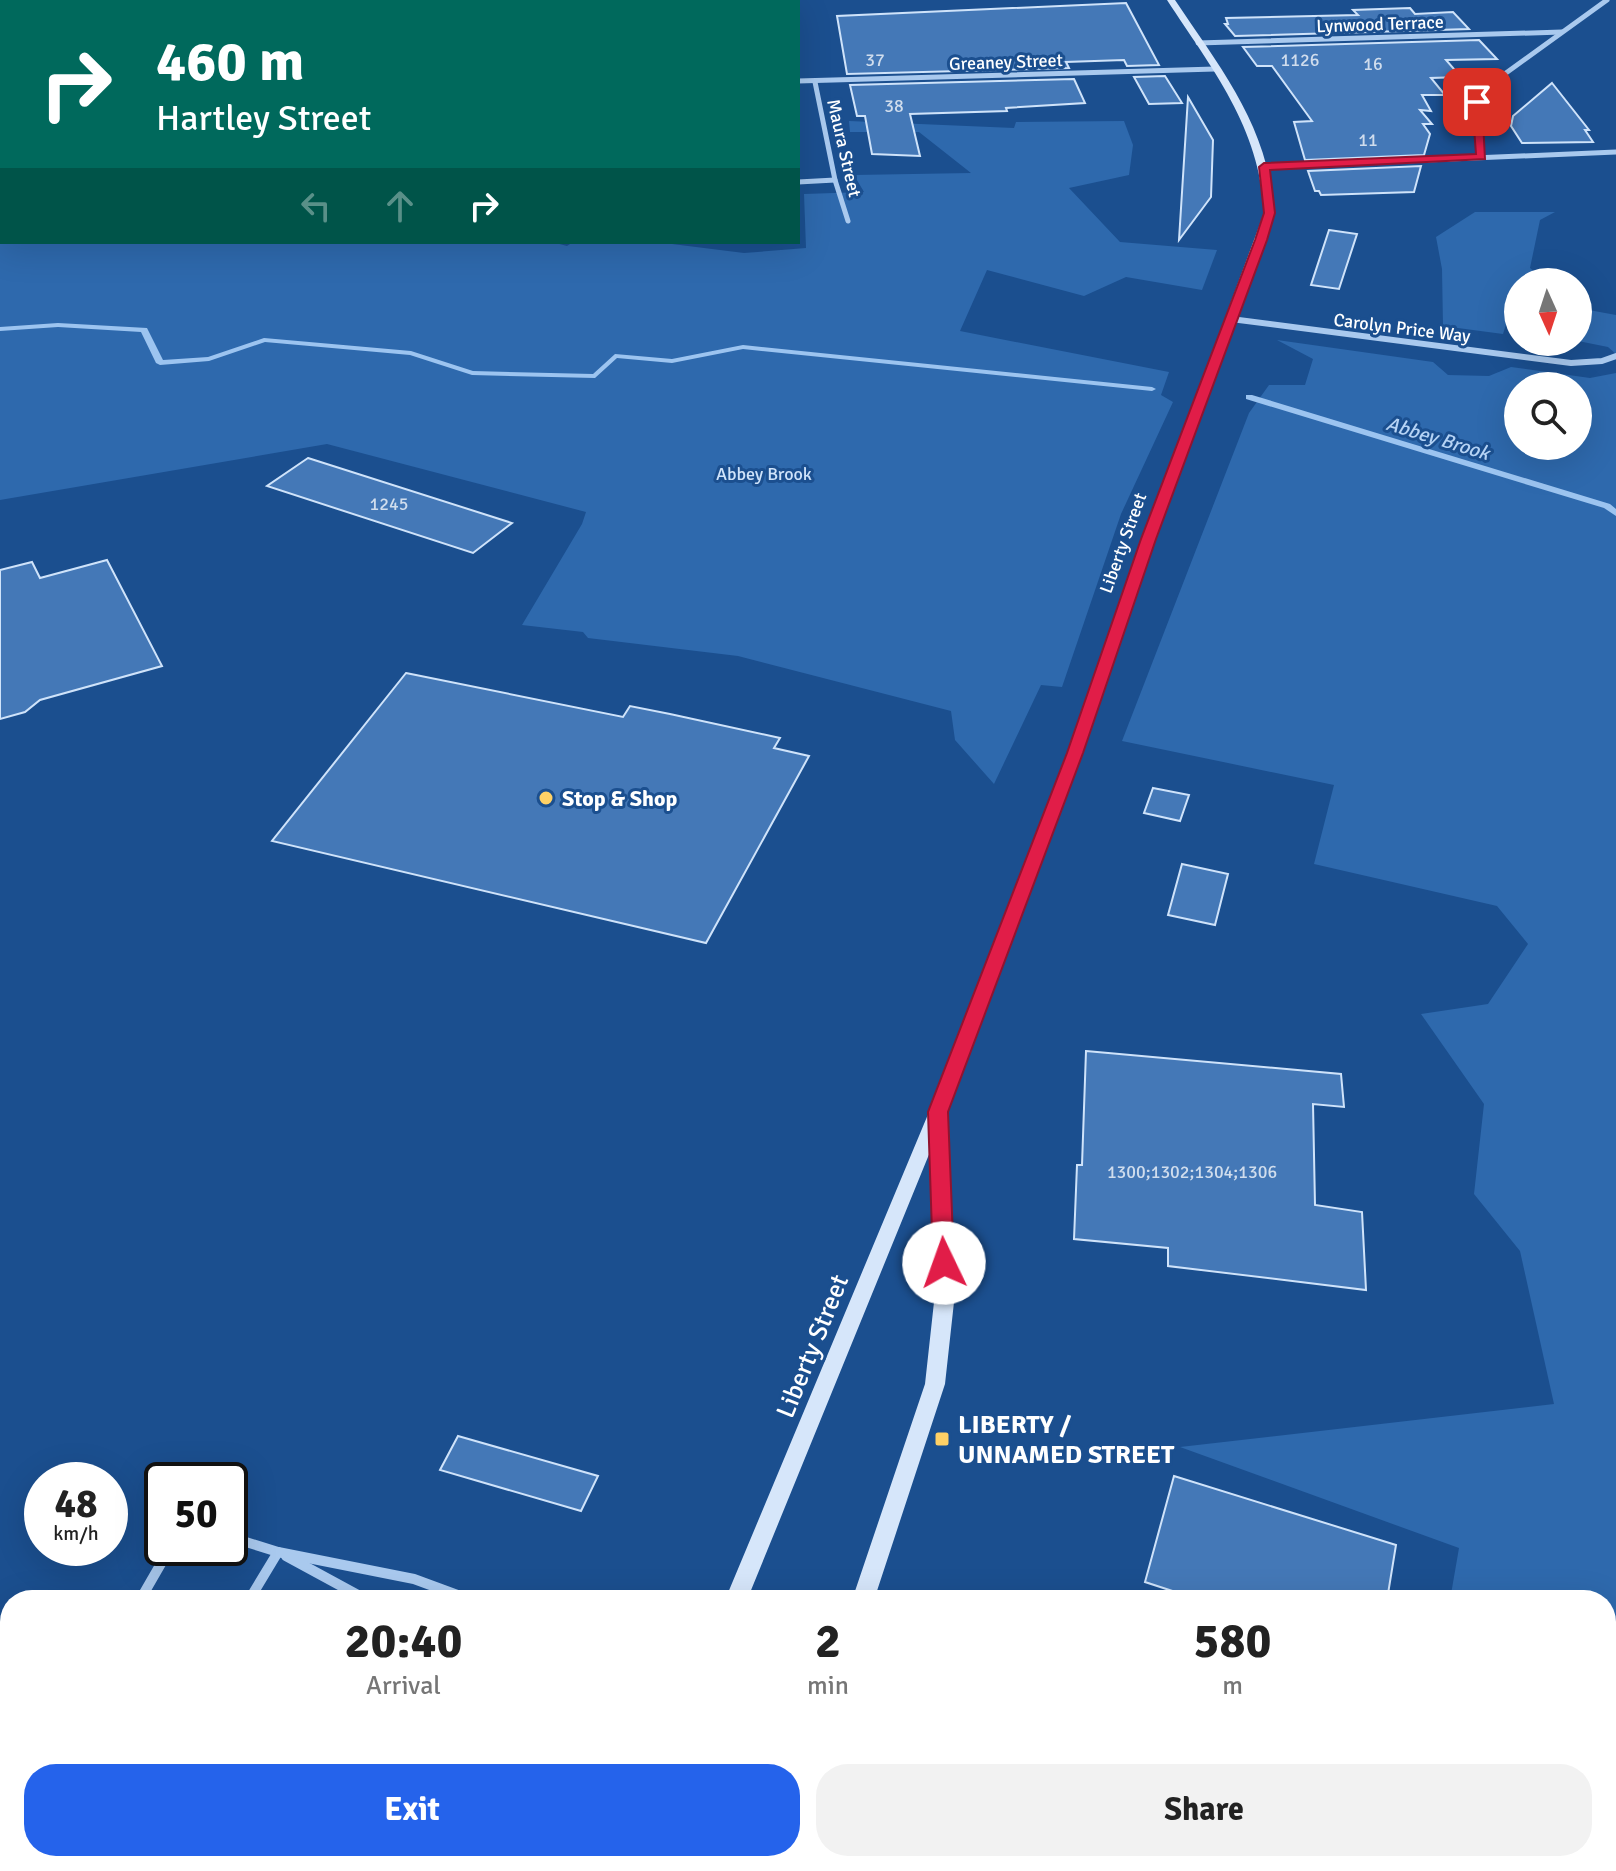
<!DOCTYPE html>
<html lang="en">
<head>
<meta charset="utf-8">
<style>
	body { margin:0; font-family:Signika,sans-serif; background:#f2f2f2; color:#222; height:100vh; display:flex; flex-direction:column; font-size:30px; white-space:nowrap }
	* { box-sizing:border-box; margin:0 }
	p { font-size:26px; color:#767676 }
	.icon { flex:none; width:44px; height:44px; fill:none; stroke:currentColor; stroke-width:2; stroke-linecap:round; stroke-linejoin:round }
	.map { position:relative; flex:1; overflow:hidden }
	.details { position:absolute; left:0px; top:1590px; width:1616px; height:282px; display:flex; flex-direction:column; background:#fff; border-radius:32px 32px 0 0; box-shadow:0 8px 32px #0002 }
	.details>* { flex:none }
	.guide { position:absolute; left:0px; top:0px; width:800px; height:244px; box-shadow:0 8px 32px #0002; background:#00695c; color:#fff; overflow:hidden }
	.needle { width:52px; rotate:177deg }
	.buttons { position:absolute; left:1504px; top:268px; display:grid; gap:16px }
	.buttons a { display:grid; place-items:center; width:88px; height:88px; border-radius:50%; background:#fff; box-shadow:0 8px 32px #0002; font-size:40px }
	.speed { position:absolute; left:24px; top:1462px; display:flex; gap:16px; font-size:40px; font-weight:700; text-align:center }
	.speed>* { display:grid; place-content:center; width:104px; height:104px; border-radius:50%; background:#fff; box-shadow:0 8px 32px #0002; line-height:1 }
	.speed small { font-size:20px; font-weight:400 }
	.speed .limit { border:4px solid #111; border-radius:12px; background:#fff; color:#111 }
	.pin { position:absolute; display:grid; place-items:center; width:68px; height:68px; color:#fff; margin:-34px; border-radius:16px; box-shadow:0 4px 12px #0006 }
	.me { position:absolute; width:88px; margin:-44px; rotate:357deg; stroke-linejoin:round; filter:drop-shadow(0 0 6px #0008) }
	.turn { display:flex; align-items:center; gap:28px; height:168px; padding:0 24px; font-size:36px }
	.turn .icon { width:104px; height:104px; stroke-width:2.5 }
	.turn b { display:block; font-size:56px; line-height:68px }
	.lanes { display:flex; align-items:center; height:76px; padding:0 24px; background:#0003; justify-content:center; gap:40px; direction:ltr }
	.lanes .off { opacity:.35 }
	.eta { display:flex; justify-content:space-evenly; align-items:center; height:136px; text-align:center }
	.eta b { font-size:48px; font-weight:700; line-height:56px }
	.cta { display:flex; gap:16px; margin-top:auto; padding:16px 24px }
	.cta a { flex:1; height:92px; border-radius:32px; background:#2563eb; color:#fff; font-size:32px; font-weight:700; line-height:92px; text-align:center }
	.cta a+a { background:#f2f2f2; color:#222 }
	.map>svg:first-child { display:block }
	.green { fill:#2e69ad; fill-rule:evenodd }
	.lines { fill:none; stroke-linecap:round; stroke-linejoin:round }
	.stream { fill:#9cc4f0; fill-rule:evenodd }
	.building { fill:#4478b7; stroke:#cfe3fa; stroke-width:2 }
	.minor-far2 { stroke:#a9c9ee; stroke-width:5 }
	.minor-far1 { stroke:#a9c9ee; stroke-width:6 }
	.minor { stroke:#a9c9ee; stroke-width:10 }
	.secondary { fill:#d6e6fa; fill-rule:evenodd }
	.route { fill:#e11d48; stroke:#92132f; stroke-width:2 }
	.poi-dot { fill:#ffd166; stroke:#1b4f8f; stroke-width:3 }
	.labels { text-anchor:middle; stroke-width:6; stroke-linejoin:round; paint-order:stroke }
	.far-street-label { font-size:18px; fill:#fff; stroke:#1b4f8f }
	.number-label { font-size:18px; fill:#d0dded }
	.far-park-label { font-size:18px; fill:#cfe3fa; stroke:#1b4f8f }
	.far-water-label { font-size:20px; font-style:italic; fill:#b5d3f5; stroke:#1b4f8f }
	.poi-label { font-size:22px; font-weight:bold; fill:#fff; stroke:#1b4f8f; text-anchor:start }
	.near-street-label { font-size:26px; fill:#fff; stroke:#1b4f8f }
	.near-poi-label { font-size:26px; font-weight:bold; fill:#fff; stroke:#1b4f8f; text-anchor:start }
</style>
</head>
<body>
<div class="map">
<svg width="1616" height="1871" viewBox="0 0 1616 1871">
	<rect width="100%" height="100%" fill="#1b4f8f"/>
	<g class="green">
		<polygon points="849,121 1014,128 1016,122 1124,121 1133,145 1129,175 1069,188 1120,242 1217,250 1202,290 1126,277 1084,296 987,270 960,331 1169,372 1161,395 1173,402 1121,514 1062,687 1041,685 994,784 955,740 951,711 738,656 588,638 583,632 522,625 582,524 586,512 327,444 0,500 0,195 2,242 552,242 567,246 573,242 656,242 744,253 806,248 804,194 864,192 854,175 971,173 919,132 850,132"/>
		<polygon points="1475,212 1555,212 1540,220 1530,268 1547,282 1518,282 1518,303 1513,302 1503,334 1443,326 1442,269 1436,237"/>
		<polygon points="1578,308 1616,315 1616,354 1608,347 1578,341"/>
		<path d="M 1277,340 L 1433,362 L 1448,375 L 1489,376 L 1511,367 L 1590,378 L 1616,373 L 1616,1871 L 1511,1871 L 1512,1862 L 1606,1862 L 1606,1600 L 1450,1600 L 1459,1548 L 1180,1447 L 1554,1404 L 1520,1251 L 1474,1194 L 1484,1104 L 1421,1014 L 1488,1004 L 1528,944 L 1497,906 L 1314,864 L 1334,785 L 1122,741 L 1249,413 L 1269,385 L 1305,385 L 1313,359 ZM 1578,386 L 1578,446 L 1518,446 L 1518,386 Z"/>
	</g>
	<g class="lines">
		<g class="stream">
			<polygon points="58,323 147,328 163,360 208,357 264,338 411,351 473,371 593,374 615,354 672,359 743,345 1152,387 1156,389 1152,391 743,349 672,363 617,358 595,378 472,375 410,355 265,342 209,361 160,365 156,363 141,332 58,327 0,331 0,327"/>
			<polygon points="1246,395 1252,395 1610,504 1616,509 1616,516 1604,508 1246,399"/>
		</g>
	</g>
	<g class="building">
		<polygon points="1126,3 1159,65 1127,66 1124,60 1066,62 1069,68 847,74 837,16"/>
		<polygon points="1410,8 1415,14 1453,12 1469,29 1235,36 1225,24 1228,24 1226,18 1358,15 1353,10"/>
		<polygon points="1479,40 1497,59 1446,60 1461,77 1431,78 1445,95 1422,95 1431,111 1420,110 1432,124 1423,124 1430,134 1424,155 1305,160 1294,122 1312,121 1272,66 1257,66 1243,47"/>
		<polygon points="1165,76 1182,103 1149,104 1134,77"/>
		<polygon points="1074,79 1085,103 1006,108 1007,111 910,114 920,156 872,154 865,116 857,116 850,85"/>
		<polygon points="1552,83 1589,130 1585,130 1593,142 1522,143 1511,126 1513,116"/>
		<polygon points="1188,97 1213,140 1211,197 1179,240"/>
		<polygon points="1421,166 1414,192 1321,195 1319,191 1315,191 1308,171"/>
		<polygon points="1329,230 1357,234 1339,289 1311,285"/>
		<polygon points="308,458 512,523 473,553 267,486"/>
		<polygon points="107,560 162,666 40,700 25,712 0,719 0,570 32,562 40,578"/>
		<polygon points="406,673 623,717 630,706 670,714 780,738 774,748 809,756 706,943 272,841"/>
		<polygon points="1153,788 1189,795 1180,821 1144,813"/>
		<polygon points="1182,864 1228,874 1215,925 1168,915"/>
		<polygon points="1086,1051 1341,1074 1344,1107 1313,1104 1315,1205 1362,1212 1366,1290 1168,1266 1168,1248 1074,1239 1077,1165 1082,1165"/>
		<polygon points="458,1436 598,1476 581,1511 440,1470"/>
		<polygon points="1174,1476 1396,1545 1387,1600 1200,1600 1145,1582"/>
	</g>
	<g class="lines">
		<g class="minor-far2">
			<polyline points="393,0 398,2"/>
			<polyline points="548,0 553,2"/>
			<polyline points="152,2 158,0"/>
			<polyline points="453,2 458,0"/>
			<polyline points="708,2 782,0"/>
			<polyline points="1198,43 1562,32"/>
			<polyline points="798,81 1215,69"/>
			<polyline points="815,82 835,180 848,221"/>
			<polyline points="1482,157 1477,102 1488,86 1607,0"/>
			<polyline points="1264,167 1616,152"/>
			<polyline points="798,182 835,180"/>
		</g>
		<polyline class="minor-far1" points="1231,319 1571,363 1602,361 1616,356"/>
		<g class="minor">
			<polyline points="230,1537 278,1552 414,1579 471,1600"/>
			<polyline points="286,1556 367,1600"/>
			<polyline points="140,1600 170,1548"/>
			<polyline points="249,1600 278,1552"/>
			<polyline points="0,1838 10,1821"/>
			<polyline points="83,1871 89,1862"/>
		</g>
		<g class="secondary">
			<path d="M 1167,0 L 1175,0 C 1221,69 1269,127 1274,213 L 1155,539 L 1082,753 L 945,1116 L 955,1293 L 945,1384 L 874,1600 L 852,1600 L 925,1384 L 935,1293 L 930,1152 L 747,1600 L 725,1600 L 952,1057 L 1068,753 L 1143,539 L 1264,213 C 1260,127 1212,69 1167,0 Z"/>
			<polygon points="614,1862 638,1862 634,1871 610,1871"/>
			<polygon points="756,1862 780,1862 776,1871 752,1871"/>
		</g>
	</g>
	<polygon class="route" points="1477,99 1482,102 1485,159 1270,170 1275,213 1267,240 1156,539 1083,753 948,1112 954,1263 951,1269 944,1271 936,1269 933,1263 928,1112 1067,753 1141,539 1255,240 1264,213 1259,167 1264,163 1476,154 1472,102"/>
	<g class="poi-dot">
		<circle cx="546" cy="798" r="8"/>
		<rect x="934" y="1431" width="16" height="16" rx="4"/>
	</g>
	<g class="labels">
		<g class="far-street-label">
			<text transform="translate(1380 24) rotate(-2)" y="6">Lynwood Terrace</text>
			<text transform="translate(1006 62) rotate(-2)" y="6">Greaney Street</text>
			<text transform="translate(844 148) rotate(77)" y="6">Maura Street</text>
			<text transform="translate(1402 328) rotate(7)" y="6">Carolyn Price Way</text>
			<text transform="translate(1123 543) rotate(-70)" y="6">Liberty Street</text>
		</g>
		<g class="number-label">
			<text x="875" y="66">37</text>
			<text x="1300" y="66">1126</text>
			<text x="1373" y="70">16</text>
			<text x="894" y="112">38</text>
			<text x="1368" y="146">11</text>
			<text x="389" y="510">1245</text>
			<text x="1192" y="1178">1300;1302;1304;1306</text>
		</g>
		<g class="far-park-label">
			<text x="764" y="480">Abbey Brook</text>
		</g>
		<g class="far-water-label">
			<text transform="translate(1438 438) rotate(17)" y="7">Abbey Brook</text>
		</g>
		<g class="poi-label">
			<text x="562" y="806">Stop &amp; Shop</text>
		</g>
		<g class="near-street-label">
			<text transform="translate(812 1346) rotate(-68)" y="9">Liberty Street</text>
		</g>
		<g class="near-poi-label">
			<text x="958" y="1433">LIBERTY /<tspan x="958" dy="30">UNNAMED STREET</tspan></text>
		</g>
	</g>
</svg>
<div class="buttons">
<a><svg class="needle" viewBox="-14 -14 28 28"><path d="M0-13l5 13h-10z" fill="#e53935"/><path d="M0 13l5-13h-10z" fill="#767676"/></svg></a>
<a><svg class="icon" aria-label="search" viewBox="0 0 24 24"><circle cx="10" cy="10" r="6"/><path d="M15 15l6 6"/></svg></a>
</div>
<div class="speed"><div>48<small>km/h</small></div><div class="limit">50</div></div>
<div class="pin" style="left:1477px;top:102px;background:#d93025"><svg class="icon" aria-label="arrive" viewBox="0 0 24 24"><path d="M6 21V4h12l-3 4 3 4H6"/></svg></div>
<svg class="me" style="left:944px;top:1263px" viewBox="-20 -20 40 40"><circle r="19" fill="#fff"/><path d="M0-13L10 11 0 6-10 11z" fill="#e11d48"/></svg>
<div class="guide">
<div class="turn"><svg class="icon" aria-label="right" viewBox="0 0 24 24"><path d="M7 20v-9h11M14 6l5 5-5 5"/></svg><div><b>460 m</b>Hartley Street</div></div>
<div class="lanes"><svg class="icon off" aria-label="left" viewBox="0 0 24 24"><path d="M17 20v-9H6M10 6l-5 5 5 5"/></svg><svg class="icon off" aria-label="ahead" viewBox="0 0 24 24"><path d="M12 20V5M6 11l6-6 6 6"/></svg><svg class="icon" aria-label="right" viewBox="0 0 24 24"><path d="M7 20v-9h11M14 6l5 5-5 5"/></svg></div>
</div>
<section class="details">
<div class="eta">
<div><b>20:40</b><p>Arrival</p></div>
<div><b>2</b><p>min</p></div>
<div><b>580</b><p>m</p></div>
</div>
<div class="cta"><a>Exit</a><a>Share</a></div>
</section>
</div>
</body>
</html>
